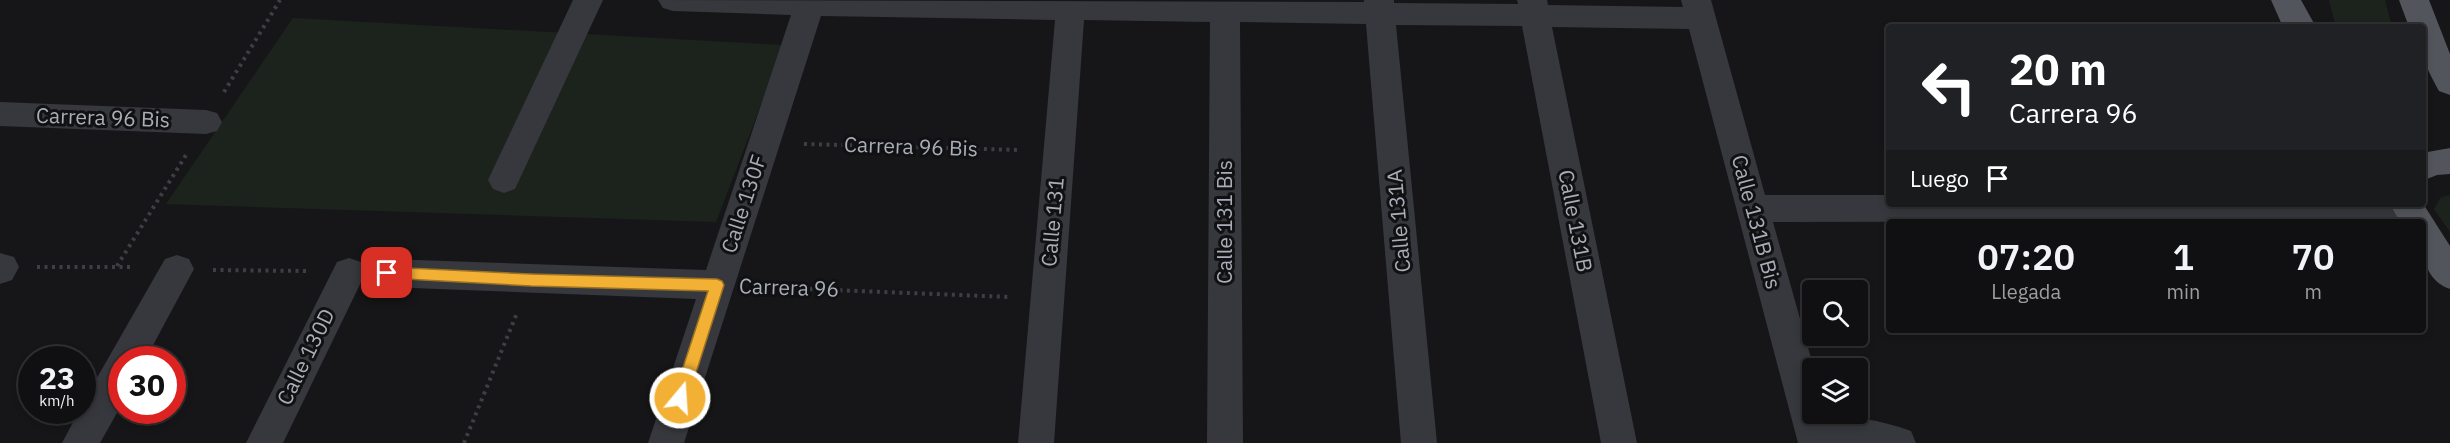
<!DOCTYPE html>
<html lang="es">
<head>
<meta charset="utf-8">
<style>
	body { margin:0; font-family:"IBM Plex Sans",sans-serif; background:#1e1e20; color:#f1f3f6; height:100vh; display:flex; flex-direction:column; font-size:22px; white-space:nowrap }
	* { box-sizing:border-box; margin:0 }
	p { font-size:20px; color:#9c9d9f }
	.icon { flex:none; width:33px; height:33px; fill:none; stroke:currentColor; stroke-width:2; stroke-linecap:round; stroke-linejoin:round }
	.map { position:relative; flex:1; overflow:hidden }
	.drawer { position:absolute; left:1886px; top:219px; width:540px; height:114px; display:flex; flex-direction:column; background:#101012; border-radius:6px; box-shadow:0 3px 9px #0003,0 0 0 2px #303032 }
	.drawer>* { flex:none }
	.top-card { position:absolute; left:1886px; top:24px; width:540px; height:183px; border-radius:6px; box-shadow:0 3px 9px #0003,0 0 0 2px #303032; background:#202124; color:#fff; overflow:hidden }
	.buttons { position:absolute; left:1802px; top:280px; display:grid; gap:12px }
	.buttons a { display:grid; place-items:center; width:66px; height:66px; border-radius:6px; background:#101012; box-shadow:0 3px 9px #0003,0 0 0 2px #303032; font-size:30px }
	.speed { position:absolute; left:18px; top:346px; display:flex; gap:12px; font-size:30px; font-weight:700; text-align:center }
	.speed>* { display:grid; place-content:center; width:78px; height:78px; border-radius:50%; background:#101012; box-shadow:0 3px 9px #0003,0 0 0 2px #303032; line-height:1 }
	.speed small { font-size:15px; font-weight:400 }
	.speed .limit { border:9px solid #d22; background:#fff; color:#111 }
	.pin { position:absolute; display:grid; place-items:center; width:51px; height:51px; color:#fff; margin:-26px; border-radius:12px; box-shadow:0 3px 9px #0006 }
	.me { position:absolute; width:66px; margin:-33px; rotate:18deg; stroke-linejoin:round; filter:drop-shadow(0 0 4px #0008) }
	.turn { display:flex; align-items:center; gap:21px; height:126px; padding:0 24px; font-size:27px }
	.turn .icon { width:78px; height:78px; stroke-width:2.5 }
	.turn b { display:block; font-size:42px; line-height:51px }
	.then { display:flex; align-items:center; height:57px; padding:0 24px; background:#0003; gap:12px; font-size:22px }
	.eta { display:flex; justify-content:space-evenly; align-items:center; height:102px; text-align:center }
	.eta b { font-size:36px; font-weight:600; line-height:42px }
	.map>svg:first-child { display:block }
	.green { fill:#1c231d }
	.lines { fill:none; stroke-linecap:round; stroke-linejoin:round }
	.path { stroke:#3d3f44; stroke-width:4; stroke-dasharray:3 4.5; stroke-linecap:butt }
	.minor { fill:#37383d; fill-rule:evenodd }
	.major { fill:#53555c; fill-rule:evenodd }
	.route { fill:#f2b134; stroke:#9d7322; stroke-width:1.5 }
	.labels { text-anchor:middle; stroke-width:6; stroke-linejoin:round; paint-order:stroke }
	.street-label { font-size:21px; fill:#a8adb8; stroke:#111113 }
</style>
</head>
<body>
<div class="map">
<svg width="2450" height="443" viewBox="0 0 2450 443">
	<rect width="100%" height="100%" fill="#161618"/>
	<g class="green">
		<polygon points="2329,0 2385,0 2392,27 2336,27"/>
		<polygon points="293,18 784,45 716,222 166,204"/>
		<polygon points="2450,195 2450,232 2434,209 2441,197"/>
	</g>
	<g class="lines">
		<g class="path">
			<polyline points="224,92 280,0"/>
			<polyline points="804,144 1021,150"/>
			<polyline points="117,266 186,155"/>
			<polyline points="37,267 134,267"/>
			<polyline points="213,270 308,271"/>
			<polyline points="757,287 1010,297"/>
			<polyline points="464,443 517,313"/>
		</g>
		<g class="minor">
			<polygon points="573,0 603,0 515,189 504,193 493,189 488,180"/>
			<path d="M 658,0 L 1364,2 L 1364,0 L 1394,0 L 1394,3 L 1518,4 L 1517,0 L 1547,0 L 1548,5 L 1683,7 L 1681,0 L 1711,0 L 1765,195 L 1888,195 L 1888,204 L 2422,202 L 2425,208 L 2421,218 L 2409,221 L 1773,222 L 1814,369 L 1812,414 C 1844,414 1881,420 1911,431 L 1916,443 L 1798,443 L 1689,29 L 1552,27 L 1637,443 L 1601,443 L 1522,26 L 1396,25 L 1437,443 L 1401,443 L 1366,24 L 1240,22 L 1243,443 L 1207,443 L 1210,22 L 1084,20 L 1054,443 L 1018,443 L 1055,20 L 821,16 L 684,443 L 648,443 L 696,299 L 387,287 L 375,283 L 370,273 L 375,263 L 387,259 L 706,270 L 791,15 L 673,11 L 663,8 Z"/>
			<polygon points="0,102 206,110 217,113 222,122 217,131 206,134 0,126"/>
			<polygon points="0,253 14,257 19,267 12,280 0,284"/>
			<polygon points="177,255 189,259 194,269 145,360 122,360 122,404 100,443 62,443 79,411 82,411 82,404 165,259"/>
			<polygon points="349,258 361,262 366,272 283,443 246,443 337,262"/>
		</g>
		<g class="major">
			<polygon points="2271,0 2301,0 2316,27 2283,27"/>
			<path d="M 2399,0 L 2429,0 L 2450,54 L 2450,95 L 2439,91 C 2424,63 2422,59 2422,27 L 2409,27 Z"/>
			<polygon points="2450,148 2450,174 2437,175 2422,181 2422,153"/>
			<path d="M 2422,202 L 2450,246 L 2450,289 C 2421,279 2422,248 2422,222 L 2400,222 L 2390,204 Z"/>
		</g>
	</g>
	<polygon class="route" points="387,267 531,274 717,279 722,281 724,285 688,398 686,403 680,405 675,403 673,398 708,291 531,286 387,278 382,277 380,273 382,268"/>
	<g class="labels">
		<g class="street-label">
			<text transform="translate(103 118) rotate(2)" y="7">Carrera 96 Bis</text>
			<text transform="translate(911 147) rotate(2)" y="7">Carrera 96 Bis</text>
			<text transform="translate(744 204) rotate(-72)" y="7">Calle 130F</text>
			<text transform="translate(1399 221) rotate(-95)" y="7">Calle 131A</text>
			<text transform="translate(1575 221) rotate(79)" y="7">Calle 131B</text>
			<text transform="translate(1053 222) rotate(-85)" y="7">Calle 131</text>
			<text transform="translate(1225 222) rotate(-90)" y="7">Calle 131 Bis</text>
			<text transform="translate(1756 222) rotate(75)" y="7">Calle 131B Bis</text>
			<text transform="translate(789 288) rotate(2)" y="7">Carrera 96</text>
			<text transform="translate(306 357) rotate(-64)" y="7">Calle 130D</text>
		</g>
	</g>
</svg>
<div class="buttons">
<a><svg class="icon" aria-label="search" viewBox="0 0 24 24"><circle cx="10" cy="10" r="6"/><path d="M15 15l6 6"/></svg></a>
<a><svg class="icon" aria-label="layers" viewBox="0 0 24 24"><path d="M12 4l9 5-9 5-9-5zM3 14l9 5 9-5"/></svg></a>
</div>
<div class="speed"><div>23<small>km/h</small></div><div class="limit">30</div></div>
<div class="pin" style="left:387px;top:273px;background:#d93025"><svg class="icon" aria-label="arrive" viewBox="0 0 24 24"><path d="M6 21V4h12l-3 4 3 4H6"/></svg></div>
<svg class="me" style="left:680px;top:398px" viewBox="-20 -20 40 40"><circle r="17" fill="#f2b134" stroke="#fff" stroke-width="3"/><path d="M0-11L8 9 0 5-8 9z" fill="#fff"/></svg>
<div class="top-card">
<div class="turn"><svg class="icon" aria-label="left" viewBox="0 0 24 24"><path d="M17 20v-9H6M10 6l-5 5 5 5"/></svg><div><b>20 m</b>Carrera 96</div></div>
<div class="then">Luego<svg class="icon" aria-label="arrive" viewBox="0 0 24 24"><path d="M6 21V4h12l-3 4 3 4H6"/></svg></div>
</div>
<section class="drawer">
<div class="eta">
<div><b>07:20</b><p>Llegada</p></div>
<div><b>1</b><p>min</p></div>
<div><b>70</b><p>m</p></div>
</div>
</section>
</div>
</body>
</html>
